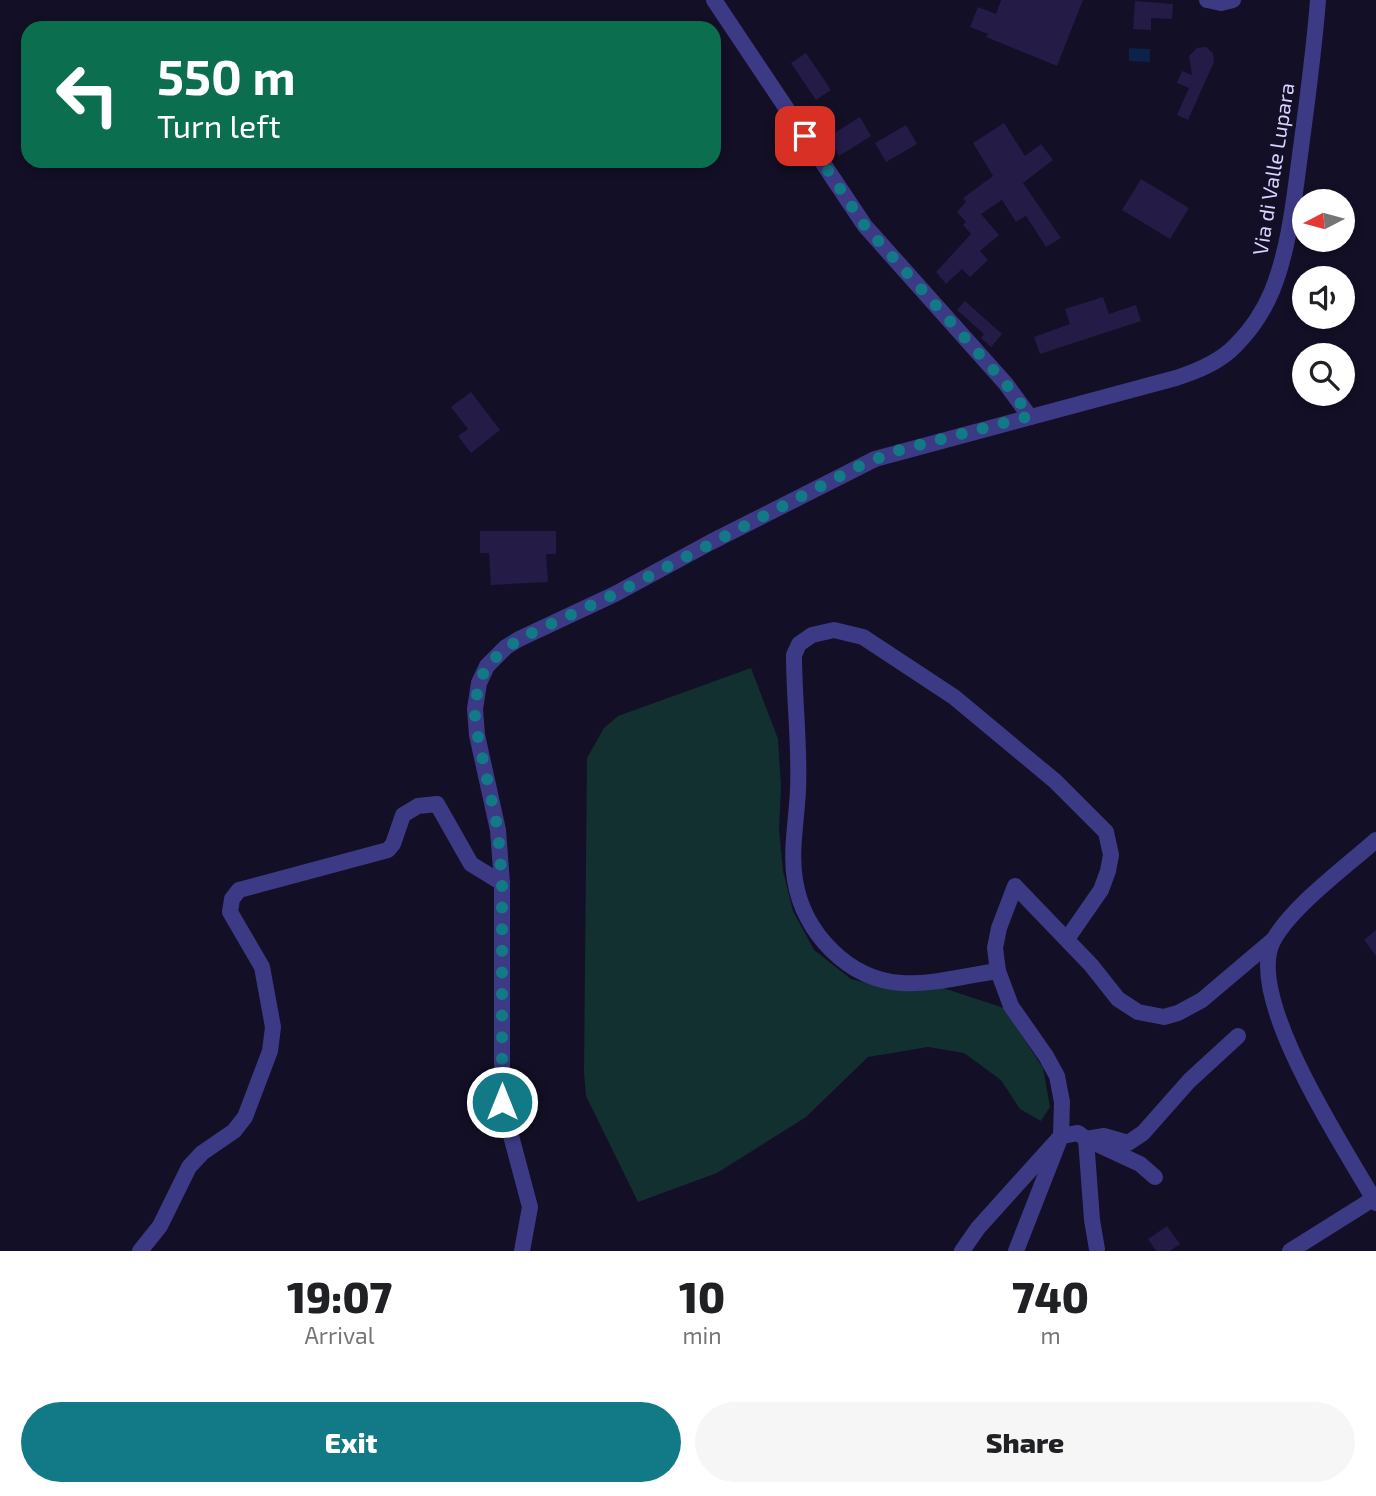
<!DOCTYPE html>
<html lang="en">
<head>
<meta charset="utf-8">
<style>
	body { margin:0; font-family:"Exo 2",sans-serif; background:#f6f6f6; color:#202124; height:100vh; display:flex; flex-direction:column; font-size:26px; white-space:nowrap }
	* { box-sizing:border-box; margin:0 }
	p { font-size:23px; color:#757577 }
	.icon { flex:none; width:38px; height:38px; fill:none; stroke:currentColor; stroke-width:2; stroke-linecap:round; stroke-linejoin:round }
	.map { position:relative; height:1251px; overflow:hidden }
	.details { display:flex; flex-direction:column; background:#fff; flex:1 }
	.details>* { flex:none }
	.hud { position:absolute; left:21px; top:21px; width:700px; height:147px; border-radius:21px; box-shadow:0 4px 10px #0003; background:#0b6e4f; color:#fff; overflow:hidden }
	.needle { width:46px; rotate:264deg }
	.tools { position:absolute; left:1292px; top:189px; display:grid; gap:14px }
	.tools a { display:grid; place-items:center; width:63px; height:63px; border-radius:50%; background:#fff; box-shadow:0 4px 10px #0003; font-size:35px }
	.pin { position:absolute; display:grid; place-items:center; width:60px; height:60px; color:#fff; margin:-30px; border-radius:14px; box-shadow:0 4px 10px #0006 }
	.me { position:absolute; width:77px; margin:-38px; rotate:0deg; stroke-linejoin:round; filter:drop-shadow(0 0 5px #0008) }
	.turn { display:flex; align-items:center; gap:24px; height:147px; padding:0 21px; font-size:32px }
	.turn .icon { width:91px; height:91px; stroke-width:2.5 }
	.turn b { display:block; font-size:49px; line-height:60px }
	.eta { display:flex; justify-content:space-evenly; align-items:center; height:119px; text-align:center }
	.eta b { font-size:42px; font-weight:800; line-height:49px }
	.cta { display:flex; gap:14px; margin-top:auto; padding:14px 21px }
	.cta a { flex:1; height:80px; border-radius:42px; background:#127987; color:#fff; font-size:28px; font-weight:800; line-height:80px; text-align:center }
	.cta a+a { background:#f6f6f6; color:#202124 }
	.map>svg:first-child { display:block }
	.green { fill:#12302f }
	.water { fill:#0c2248 }
	.building { fill:#241b47 }
	.lines { fill:none; stroke-linecap:round; stroke-linejoin:round }
	.minor { stroke:#3d3a85; stroke-width:16 }
	.route { stroke:#127987; stroke-width:12; stroke-dasharray:0 21.6 }
	.labels { text-anchor:middle; stroke-width:7; stroke-linejoin:round; paint-order:stroke }
	.street-label { font-size:21px; fill:#d9d4ff; stroke:#130f26 }
</style>
</head>
<body>
<div class="map">
<svg width="1376" height="1251" viewBox="0 0 1376 1251">
	<rect width="100%" height="100%" fill="#130f26"/>
	<polygon class="green" points="751,668 778,739 781,787 779,829 783,871 793,911 814,950 851,979 885,988 937,986 1004,1008 1043,1068 1050,1107 1041,1121 1020,1109 1001,1080 964,1053 928,1047 868,1057 806,1117 717,1173 638,1202 586,1096 584,1072 587,758 604,728 618,716"/>
	<polygon class="water" points="1129,48 1150,49 1150,62 1129,61"/>
	<g class="building">
		<polygon points="1001,0 1083,0 1057,66 986,37 988,34 970,27 978,7 996,14"/>
		<polygon points="1135,1 1173,4 1172,19 1151,18 1151,30 1133,29"/>
		<polygon points="1206,47 1213,53 1214,62 1188,120 1177,115 1189,88 1177,83 1182,71 1192,75 1189,56 1197,48"/>
		<polygon points="806,53 831,90 816,100 791,63"/>
		<polygon points="860,117 871,136 839,156 828,137"/>
		<polygon points="1004,123 1025,156 1041,144 1053,160 1023,183 1061,238 1046,247 1026,216 1016,222 1002,200 981,214 999,235 980,251 988,260 970,277 962,269 946,284 936,272 971,234 963,225 966,222 957,212 966,202 963,198 993,176 973,143"/>
		<polygon points="906,125 917,144 886,162 875,143"/>
		<polygon points="1141,179 1189,208 1170,239 1122,210"/>
		<polygon points="1103,297 1109,314 1136,305 1141,321 1040,354 1034,337 1070,324 1065,309"/>
		<polygon points="965,301 1002,334 991,347 981,338 984,334 957,310"/>
		<polygon points="471,392 500,430 471,453 458,436 468,429 451,407"/>
		<polygon points="480,531 556,531 556,554 546,554 548,582 491,585 489,553 480,553"/>
		<polygon points="1376,930 1376,956 1364,940"/>
		<polygon points="1167,1226 1180,1244 1170,1251 1156,1251 1148,1239"/>
	</g>
	<g class="lines">
		<g class="minor">
			<polyline points="714,0 865,226 1006,384 1030,417"/>
			<polyline points="1207,0 1221,3 1233,0"/>
			<path d="M 1376,840 C 1347,866 1291,907 1273,941 C 1244,998 1346,1150 1376,1203"/>
			<path d="M 998,971 C 967,975 933,985 902,983 C 848,980 803,932 795,880 C 790,850 797,819 798,789 C 800,745 794,699 794,655 L 799,644 L 812,635 L 834,630 L 863,637 L 954,697 L 1055,781 L 1106,832 L 1111,855 L 1108,871 L 1101,890 L 1067,939"/>
			<polyline points="1086,1139 1092,1220 1097,1249"/>
			<polyline points="1086,1139 1140,1164 1155,1177"/>
			<polyline points="140,1251 160,1226 189,1167 202,1153 234,1131 245,1117 270,1051 273,1027 262,967 230,912 232,899 239,890 388,850 393,844 403,815 418,806 437,804 471,864 502,883"/>
			<path d="M 522,1251 L 530,1207 L 502,1102 L 502,883 L 498,830 L 477,735 L 475,709 L 479,683 L 487,666 L 506,647 L 519,639 L 615,594 L 711,542 L 875,459 L 1176,378 C 1198,371 1220,362 1236,345 C 1251,330 1264,310 1272,291 C 1289,249 1294,200 1300,155 C 1307,103 1314,52 1318,0"/>
			<polyline points="962,1251 978,1228 1061,1136 1078,1133 1086,1139 1104,1136 1128,1143 1143,1133 1189,1081 1238,1036"/>
			<polyline points="1016,1251 1061,1136 1062,1102 1057,1076 1046,1056 1011,1006 998,971 995,948 999,928 1015,886 1091,965 1118,999 1138,1012 1164,1017 1178,1013 1202,1000 1274,939"/>
			<polyline points="1290,1251 1373,1199"/>
		</g>
	</g>
	<g class="lines">
		<polyline class="route" points="502,1102 502,883 498,830 475,723 475,701 483,674 491,661 519,639 615,594 863,464 900,450 1030,416 1006,384 865,226 805,136"/>
	</g>
	<g class="labels">
		<g class="street-label">
			<text transform="translate(1274 169) rotate(-81)" y="7">Via di Valle Lupara</text>
		</g>
	</g>
</svg>
<div class="tools">
<a><svg class="needle" viewBox="-14 -14 28 28"><path d="M0-13l5 13h-10z" fill="#e53935"/><path d="M0 13l5-13h-10z" fill="#757577"/></svg></a>
<a><svg class="icon" aria-label="sound" viewBox="0 0 24 24"><path d="M4 9h4l5-4v14l-5-4H4zM17 9q2 3 0 6"/></svg></a>
<a><svg class="icon" aria-label="search" viewBox="0 0 24 24"><circle cx="10" cy="10" r="6"/><path d="M15 15l6 6"/></svg></a>
</div>
<div class="pin" style="left:805px;top:136px;background:#d93025"><svg class="icon" aria-label="arrive" viewBox="0 0 24 24"><path d="M6 21V4h12l-3 4 3 4H6"/></svg></div>
<svg class="me" style="left:502px;top:1102px" viewBox="-20 -20 40 40"><circle r="17" fill="#127987" stroke="#fff" stroke-width="3"/><path d="M0-11L8 9 0 5-8 9z" fill="#fff"/></svg>
<div class="hud">
<div class="turn"><svg class="icon" aria-label="left" viewBox="0 0 24 24"><path d="M17 20v-9H6M10 6l-5 5 5 5"/></svg><div><b>550 m</b>Turn left</div></div>
</div>
</div>
<section class="details">
<div class="eta">
<div><b>19:07</b><p>Arrival</p></div>
<div><b>10</b><p>min</p></div>
<div><b>740</b><p>m</p></div>
</div>
<div class="cta"><a>Exit</a><a>Share</a></div>
</section>
</body>
</html>
